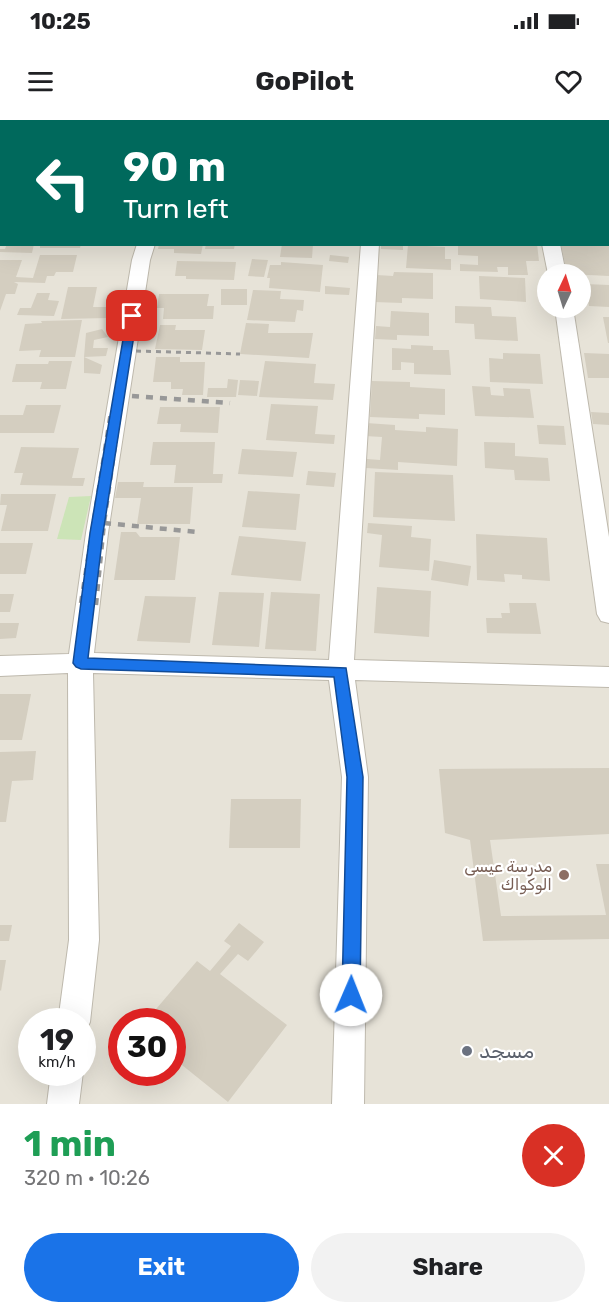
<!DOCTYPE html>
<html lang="en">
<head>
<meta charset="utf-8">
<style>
	body { margin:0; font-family:Rubik,"Noto Naskh Arabic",sans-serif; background:#f2f2f2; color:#202124; height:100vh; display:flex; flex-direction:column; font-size:22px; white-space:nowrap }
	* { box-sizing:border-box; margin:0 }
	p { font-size:20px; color:#757577 }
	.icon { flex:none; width:33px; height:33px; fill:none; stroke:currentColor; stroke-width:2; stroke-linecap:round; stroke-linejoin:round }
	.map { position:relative; height:984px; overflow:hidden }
	.details { display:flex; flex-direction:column; background:#fff; flex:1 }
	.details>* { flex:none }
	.hud { position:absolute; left:0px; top:0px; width:609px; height:126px; box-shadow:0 6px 24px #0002; background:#00695c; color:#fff; overflow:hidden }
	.needle { width:39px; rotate:4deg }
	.fabs { position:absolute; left:537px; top:144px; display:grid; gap:12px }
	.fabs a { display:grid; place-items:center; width:54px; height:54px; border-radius:50%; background:#fff; box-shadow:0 6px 24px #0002; font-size:30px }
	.speed { position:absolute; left:18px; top:888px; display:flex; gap:12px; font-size:30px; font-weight:700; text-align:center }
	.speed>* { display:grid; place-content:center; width:78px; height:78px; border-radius:50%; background:#fff; box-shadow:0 6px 24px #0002; line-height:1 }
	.speed small { font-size:15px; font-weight:400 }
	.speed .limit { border:9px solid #d22; background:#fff; color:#111 }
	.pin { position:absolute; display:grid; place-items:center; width:51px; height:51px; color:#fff; margin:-26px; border-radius:12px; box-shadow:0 3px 9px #0006 }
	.me { position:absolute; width:66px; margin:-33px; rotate:1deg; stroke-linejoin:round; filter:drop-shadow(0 0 4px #0008) }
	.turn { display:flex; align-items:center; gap:21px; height:126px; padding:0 24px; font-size:27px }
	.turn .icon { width:78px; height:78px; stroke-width:2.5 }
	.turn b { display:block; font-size:42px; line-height:51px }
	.round { display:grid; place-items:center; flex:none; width:63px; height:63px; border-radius:32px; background:#f2f2f2 }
	.summary { display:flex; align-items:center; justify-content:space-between; height:102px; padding:0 24px }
	h1 { font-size:36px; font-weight:700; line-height:45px; color:#1e9e55 }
	.primary-button { display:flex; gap:12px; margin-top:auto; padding:12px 24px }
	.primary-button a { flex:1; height:69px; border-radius:36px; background:#1a73e8; color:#fff; font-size:24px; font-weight:700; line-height:69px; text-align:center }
	.primary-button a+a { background:#f2f2f2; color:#202124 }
	.status { display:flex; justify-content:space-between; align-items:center; height:42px; padding:0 30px; background:#fff; direction:ltr }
	.status svg { height:16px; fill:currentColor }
	header { display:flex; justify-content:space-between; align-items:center; height:78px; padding:0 24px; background:#fff; font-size:27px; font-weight:700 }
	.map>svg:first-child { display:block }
	.residential { fill:#e7e3d8; fill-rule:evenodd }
	.green { fill:#cce4b7 }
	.building { fill:#d4cec0 }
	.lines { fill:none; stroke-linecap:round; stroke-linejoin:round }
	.minor-casing { stroke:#beb9ad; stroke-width:2 }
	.primary-casing { stroke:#d9c272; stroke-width:1 }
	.minor { fill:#fff; fill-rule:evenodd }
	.primary { fill:#f5e3a1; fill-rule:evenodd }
	.rail-far1 { stroke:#989898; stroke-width:3; stroke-dasharray:5 5; stroke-linecap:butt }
	.rail { stroke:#989898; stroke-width:4.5; stroke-dasharray:7 7; stroke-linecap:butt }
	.route { fill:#1a73e8; stroke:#114b97; stroke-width:1.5 }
	.education-dot { fill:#8d6e63; stroke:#fff; stroke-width:2 }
	.worship-dot { fill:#6b7280; stroke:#fff; stroke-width:2 }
	.labels { text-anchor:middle; stroke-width:4.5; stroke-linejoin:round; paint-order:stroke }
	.education-label { font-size:16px; fill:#785e54; stroke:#fff; text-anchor:end }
	.near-worship-label { font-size:20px; fill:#5b616d; stroke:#fff; text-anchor:start }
</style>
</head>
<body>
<div class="status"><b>10:25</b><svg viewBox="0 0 49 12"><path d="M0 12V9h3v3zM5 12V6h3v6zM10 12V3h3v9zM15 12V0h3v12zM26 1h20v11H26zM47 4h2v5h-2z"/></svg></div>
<header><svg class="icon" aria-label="menu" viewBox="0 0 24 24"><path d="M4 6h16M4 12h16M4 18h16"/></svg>GoPilot<svg class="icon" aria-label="heart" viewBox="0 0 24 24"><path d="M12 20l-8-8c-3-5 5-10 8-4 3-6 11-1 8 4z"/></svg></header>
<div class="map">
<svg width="609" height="984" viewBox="0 0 609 984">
	<rect width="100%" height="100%" fill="#f3f1ea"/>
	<path class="residential" d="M 0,0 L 609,0 L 609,984 L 0,984 ZM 2,2 L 608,2 L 608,124 L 2,124 ZM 548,154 L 580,154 L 580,188 L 548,188 ZM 32,902 L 82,902 L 82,952 L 32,952 ZM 122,902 L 172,902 L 172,952 L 122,952 Z"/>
	<polygon class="green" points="91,376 81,420 57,419 69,377"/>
	<g class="building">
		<polygon points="7,124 18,125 34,124 32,133 0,132 0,129 5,129"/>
		<polygon points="40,124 81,124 80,128 40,128"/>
		<polygon points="159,124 203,124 201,134 174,133 174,129 158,129"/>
		<polygon points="206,124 235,124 234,129 205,129"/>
		<polygon points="282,124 313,124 312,138 280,137"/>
		<polygon points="381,124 403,124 403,130 381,129"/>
		<polygon points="458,124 537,124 539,141 526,141 528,155 508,155 508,147 497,147 498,152 460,151 460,144 478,145 478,136 458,135"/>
		<polygon points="561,124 609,124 609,156 567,154"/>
		<polygon points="408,125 445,127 445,139 451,139 451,150 406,148"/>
		<polygon points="40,135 77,135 73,152 56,152 54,156 47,156 45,163 14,162 18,164 15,174 6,174 0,191 0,140 22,140 16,157 33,158"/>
		<polygon points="330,135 349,137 348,143 329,141"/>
		<polygon points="252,139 268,140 264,157 248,156"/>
		<polygon points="177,141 236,142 234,160 186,159 186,156 175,156"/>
		<polygon points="281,142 323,145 320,172 269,168 270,158 267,158 270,145 281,145"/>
		<polygon points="394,152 433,153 433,179 402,178 402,183 374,182 376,155 393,156"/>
		<polygon points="479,156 525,158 526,182 480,179"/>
		<polygon points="585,164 609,165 609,187 589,186"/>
		<polygon points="325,166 350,168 349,175 325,174"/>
		<polygon points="68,167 97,167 93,187 110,187 108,198 61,199"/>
		<rect x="221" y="169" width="26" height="16"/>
		<polygon points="253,170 281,171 280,179 304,180 303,191 297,190 295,202 247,200"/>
		<polygon points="37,173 50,173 48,180 59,181 54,196 17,195 20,188 31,188"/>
		<polygon points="159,174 209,174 207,186 214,186 213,199 163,199 164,188 157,188"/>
		<polygon points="455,186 491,187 492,196 516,197 518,221 475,219 474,204 455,203"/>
		<polygon points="391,191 429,193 429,216 397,215 397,220 375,219 376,206 390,207"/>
		<polygon points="603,197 609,197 609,223 608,223"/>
		<polygon points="82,200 75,237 39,237 41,230 19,231 25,204 42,203 41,201"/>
		<polygon points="246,203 269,204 268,213 313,213 309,238 240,234"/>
		<polygon points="160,205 176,205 175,210 205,210 202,230 155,229"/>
		<polygon points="102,209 108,217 94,220 93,228 108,228 106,236 84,237 86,213"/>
		<polygon points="411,225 433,226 433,230 449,230 451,255 414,254 414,243 401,242 401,250 392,250 392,228 411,229"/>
		<polygon points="503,233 540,234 543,264 490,262 489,238 503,239"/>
		<polygon points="584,233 609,234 609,258 588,258"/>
		<polygon points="84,237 102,245 100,254 84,253"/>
		<polygon points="156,237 180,237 180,242 205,242 203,275 182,275 183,269 171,269 171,262 153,262"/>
		<polygon points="49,241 72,241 66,269 40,269 42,262 12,262 16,244 48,244"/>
		<polygon points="265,241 316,244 314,263 335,264 333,280 259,277"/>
		<polygon points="228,259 238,260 236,277 207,277 208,268 227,268"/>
		<polygon points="240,260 259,261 257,276 238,275"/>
		<polygon points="372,261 410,262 410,267 445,269 445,295 419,294 419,299 370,297"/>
		<polygon points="472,266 490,267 491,275 504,276 503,268 530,269 534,298 475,296"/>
		<polygon points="271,284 318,286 315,314 335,315 334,324 266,320"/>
		<polygon points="26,285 61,285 54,313 0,313 0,295 23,295"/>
		<polygon points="160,287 220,287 218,313 180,312 181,304 157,304"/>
		<polygon points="591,292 609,293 609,305 593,304"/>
		<polygon points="366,303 395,305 395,310 426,312 426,307 458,309 457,346 398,342 398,350 366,348 367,339 380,340 382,317 365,316"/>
		<polygon points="537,305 564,306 566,325 539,324"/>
		<polygon points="153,322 215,322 213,354 223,354 222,363 174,363 176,345 150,345"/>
		<polygon points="484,322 515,323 515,336 548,338 550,361 515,360 514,350 485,348"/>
		<polygon points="21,327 79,328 72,358 85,358 83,366 20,365 23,353 14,353"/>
		<polygon points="242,329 297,332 293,357 238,354"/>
		<polygon points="308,351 336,353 334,367 306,365"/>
		<polygon points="375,352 453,355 455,401 373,397"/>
		<polygon points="118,362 144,362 143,367 193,367 190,404 137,404 141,378 115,378"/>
		<polygon points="248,371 300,374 296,410 242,407"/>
		<polygon points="1,374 56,374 48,411 1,411 7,385 0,385"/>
		<polygon points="368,403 412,406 411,417 431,419 429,451 379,447 382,415 367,413"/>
		<polygon points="121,412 136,412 140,417 180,417 175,460 114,460"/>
		<polygon points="476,414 547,418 550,461 522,459 522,455 504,454 505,462 477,460"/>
		<polygon points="239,416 306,422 301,461 231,455"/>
		<polygon points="0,423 33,423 26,454 0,454"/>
		<polygon points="434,440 471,446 468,466 431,460"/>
		<polygon points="377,467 431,471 429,517 374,513"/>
		<polygon points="219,472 264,473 259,527 212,525"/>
		<polygon points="271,472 320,474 316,531 265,529"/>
		<polygon points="0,474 14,474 10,492 0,492"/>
		<polygon points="145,476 196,477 190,523 137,521"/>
		<polygon points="509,483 536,483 541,514 487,513 486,498 502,498 501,493 510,493"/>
		<polygon points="0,503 19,503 16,518 0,519"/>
		<polygon points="0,574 31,574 22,620 0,620"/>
		<polygon points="36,631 33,660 12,661 6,702 0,702 0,632"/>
		<polygon points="609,648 609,714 490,720 501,796 606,795 596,744 609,744 609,819 483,821 470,720 445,713 439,649"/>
		<polygon points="231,679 301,679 300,728 229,728"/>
		<polygon points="239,803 264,822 248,841 238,834 220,854 287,905 228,982 172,937 172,902 145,902 197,841 210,851 231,826 224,821"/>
		<polygon points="0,805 12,805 9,821 0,821"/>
		<polygon points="0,840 6,840 1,871 0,870"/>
	</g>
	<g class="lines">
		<g class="minor-casing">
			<g id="minor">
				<polygon points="340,0 400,0 401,2 341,2"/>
				<rect x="478" y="0" width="16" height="2"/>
				<rect x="577" y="0" width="16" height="2"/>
				<rect x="608" y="3" width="1" height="10"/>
				<polygon points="137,124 155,124 150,140 108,413 94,533 329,540 361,124 379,124 354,540 609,547 609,567 355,560 368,657 364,984 332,984 342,657 329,560 93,553 99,820 90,902 85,913 82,914 82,902 58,902 69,820 68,553 0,556 0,536 69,534 86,413 132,140"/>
				<polygon points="542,124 560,124 566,154 548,154"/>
				<polygon points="555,188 573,188 609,417 609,503 601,501 597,494"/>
				<polygon points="82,951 83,952 79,984 47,984 51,952 82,952"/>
			</g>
		</g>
		<g class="primary-casing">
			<g id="primary">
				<rect x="0" y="54" width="2" height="14"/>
				<rect x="608" y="79" width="1" height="14"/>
			</g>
		</g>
		<use href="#minor" class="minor"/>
		<use href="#primary" class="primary"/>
		<g class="rail-far1">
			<polyline points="136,231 240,234"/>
			<polyline points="125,250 136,175"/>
		</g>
		<g class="rail">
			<polyline points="132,276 230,283"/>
			<polyline points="104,403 197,412"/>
			<polyline points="81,483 111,292"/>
			<polyline points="96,485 104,403 126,248"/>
		</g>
	</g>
	<polygon class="route" points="132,193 137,196 103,413 88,538 346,548 363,657 360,875 357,881 351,884 345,881 342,875 347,657 334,557 81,549 76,547 73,543 90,413 127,196"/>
	<circle class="education-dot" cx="564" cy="755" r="6"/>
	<circle class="worship-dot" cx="467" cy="931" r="6"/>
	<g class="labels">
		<g class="education-label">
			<text x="552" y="752">مدرسة عيسى<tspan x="552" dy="18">الوكواك</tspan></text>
		</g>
		<g class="near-worship-label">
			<text x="479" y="938">مسجد</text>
		</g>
	</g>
</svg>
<div class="fabs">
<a><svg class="needle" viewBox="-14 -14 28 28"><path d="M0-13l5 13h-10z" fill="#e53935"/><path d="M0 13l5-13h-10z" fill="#757577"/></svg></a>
</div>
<div class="speed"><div>19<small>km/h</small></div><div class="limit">30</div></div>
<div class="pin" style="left:132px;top:196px;background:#d93025"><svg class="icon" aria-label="arrive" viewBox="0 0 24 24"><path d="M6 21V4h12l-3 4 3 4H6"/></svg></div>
<svg class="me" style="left:351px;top:875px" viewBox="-20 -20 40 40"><circle r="19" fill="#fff"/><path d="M0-13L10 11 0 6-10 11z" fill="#1a73e8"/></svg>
<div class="hud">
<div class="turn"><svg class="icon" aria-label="left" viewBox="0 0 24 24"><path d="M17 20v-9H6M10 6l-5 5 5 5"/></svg><div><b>90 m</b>Turn left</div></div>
</div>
</div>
<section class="details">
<div class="summary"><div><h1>1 min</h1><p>320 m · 10:26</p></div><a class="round" style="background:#d93025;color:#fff"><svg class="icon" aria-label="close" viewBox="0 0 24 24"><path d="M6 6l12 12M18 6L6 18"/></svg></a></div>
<div class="primary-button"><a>Exit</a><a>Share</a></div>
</section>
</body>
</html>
